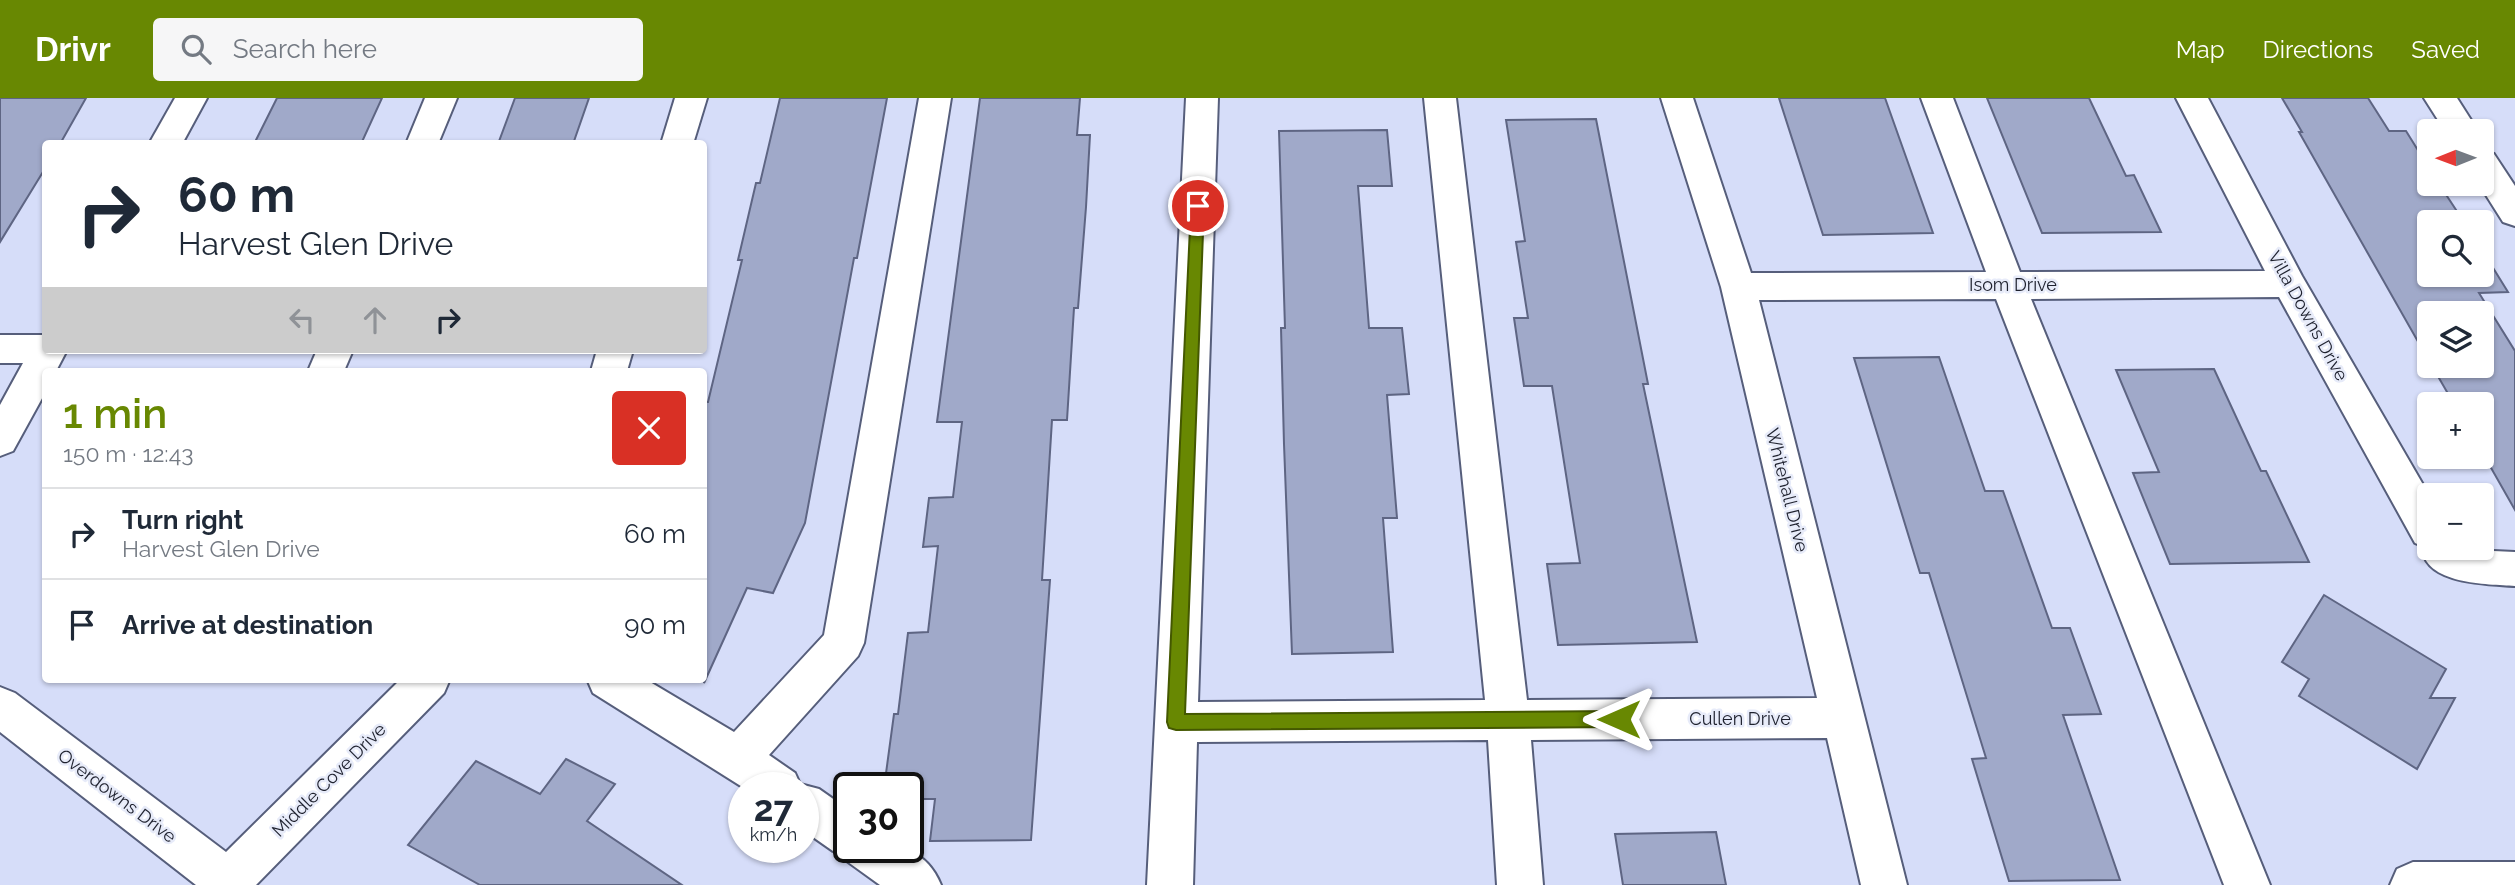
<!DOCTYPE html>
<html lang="en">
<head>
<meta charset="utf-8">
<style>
	body { margin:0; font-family:Raleway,sans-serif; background:#f6f6f7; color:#1f2937; height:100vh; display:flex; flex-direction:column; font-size:26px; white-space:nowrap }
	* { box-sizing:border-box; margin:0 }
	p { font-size:23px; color:#747a83 }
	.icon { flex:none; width:38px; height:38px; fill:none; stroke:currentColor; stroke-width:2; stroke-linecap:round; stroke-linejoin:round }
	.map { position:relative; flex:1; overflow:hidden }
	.side { position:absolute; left:42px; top:270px; width:665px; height:315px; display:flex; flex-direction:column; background:#fff; border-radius:7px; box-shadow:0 2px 5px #0004 }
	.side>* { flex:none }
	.guide { position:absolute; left:42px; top:42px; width:665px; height:214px; border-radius:7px; box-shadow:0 2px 5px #0004; background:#fff; color:#1f2937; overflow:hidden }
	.needle { width:46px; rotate:269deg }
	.fabs { position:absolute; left:2417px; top:21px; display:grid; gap:14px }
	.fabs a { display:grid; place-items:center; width:77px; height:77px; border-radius:7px; background:#fff; box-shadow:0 2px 5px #0004; font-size:35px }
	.speed { position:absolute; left:728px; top:674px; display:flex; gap:14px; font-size:35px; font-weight:700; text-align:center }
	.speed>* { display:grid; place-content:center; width:91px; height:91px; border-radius:50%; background:#fff; box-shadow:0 2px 5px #0004; line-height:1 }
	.speed small { font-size:18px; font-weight:400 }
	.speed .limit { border:4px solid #111; border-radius:10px; background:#fff; color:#111 }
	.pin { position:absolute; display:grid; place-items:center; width:60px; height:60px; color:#fff; margin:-30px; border:4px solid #fff; border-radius:50%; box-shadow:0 2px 7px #0007 }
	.me { position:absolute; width:77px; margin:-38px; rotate:270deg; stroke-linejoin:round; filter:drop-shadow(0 0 5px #0008) }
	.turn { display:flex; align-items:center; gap:24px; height:147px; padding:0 21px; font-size:32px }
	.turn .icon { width:91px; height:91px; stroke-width:2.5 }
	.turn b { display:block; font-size:49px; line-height:60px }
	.lanes { display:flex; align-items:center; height:66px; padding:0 21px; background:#0003; justify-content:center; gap:35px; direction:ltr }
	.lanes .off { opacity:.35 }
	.round { display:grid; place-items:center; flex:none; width:74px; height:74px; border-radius:7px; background:#f6f6f7 }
	.headline { display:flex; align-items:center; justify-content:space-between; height:119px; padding:0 21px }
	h1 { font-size:42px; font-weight:600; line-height:52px; color:#688802 }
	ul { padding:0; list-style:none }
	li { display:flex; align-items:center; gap:21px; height:91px; padding:0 21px; border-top:2px solid #e0e1e3 }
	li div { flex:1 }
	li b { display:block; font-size:26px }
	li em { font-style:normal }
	header { display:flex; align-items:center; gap:42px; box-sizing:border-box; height:98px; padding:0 35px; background:#688802; color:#fff }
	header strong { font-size:33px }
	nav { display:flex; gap:38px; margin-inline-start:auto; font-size:24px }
	.search { width:490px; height:63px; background:#f6f6f7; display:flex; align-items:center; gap:18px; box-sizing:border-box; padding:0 24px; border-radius:7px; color:#747a83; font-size:26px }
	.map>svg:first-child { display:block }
	.building { fill:#a0a9c9; stroke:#5e6583; stroke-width:2 }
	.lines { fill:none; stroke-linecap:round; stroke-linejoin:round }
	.minor-casing { stroke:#565e7b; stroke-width:4 }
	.minor { fill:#fff; fill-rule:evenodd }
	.route { fill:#688802; stroke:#445801; stroke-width:2 }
	.labels { text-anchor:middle; stroke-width:5; stroke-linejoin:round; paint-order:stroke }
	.street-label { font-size:18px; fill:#1e212e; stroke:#e7ebf9 }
</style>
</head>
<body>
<header>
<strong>Drivr</strong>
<div class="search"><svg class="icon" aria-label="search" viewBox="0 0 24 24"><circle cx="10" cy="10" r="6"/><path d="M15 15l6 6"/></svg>Search here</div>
<nav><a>Map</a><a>Directions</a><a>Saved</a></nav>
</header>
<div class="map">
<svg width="2515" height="787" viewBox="0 0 2515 787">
	<rect width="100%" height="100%" fill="#d6ddf9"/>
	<g class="building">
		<polygon points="0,0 86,0 60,46 46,46 46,69 0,144"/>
		<polygon points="277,0 382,0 361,46 254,46"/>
		<polygon points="515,0 589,0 573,46 498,46"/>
		<polygon points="780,0 887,0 857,160 854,160 805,425 773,495 747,490 704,585 704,304 708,304 742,162 738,162 756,85 760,85"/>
		<polygon points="980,0 1080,0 1077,37 1090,37 1086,109 1078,210 1074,210 1067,322 1052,322 1042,482 1050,482 1031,742 930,743 935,701 908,701 908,690 884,690 894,616 898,616 908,535 928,534 938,448 923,449 929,400 953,399 962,324 937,324"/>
		<polygon points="1779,0 1885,0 1933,135 1823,137"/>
		<polygon points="1987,0 2089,0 2126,78 2134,77 2161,134 2042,135"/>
		<polygon points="2282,0 2368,0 2389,33 2406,33 2429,70 2429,86 2439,86 2464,124 2429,124 2429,177 2482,177 2482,152 2508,194 2479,195 2515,253 2515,412 2482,354 2482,306 2454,306 2432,268 2482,268 2482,215 2429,215 2429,263 2299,34 2302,34"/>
		<polygon points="1596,21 1648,286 1643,286 1697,544 1558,547 1547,466 1580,465 1552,288 1524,288 1514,220 1528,220 1516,144 1525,143 1506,22"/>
		<polygon points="1387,32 1392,88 1358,88 1369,230 1402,230 1409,296 1387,297 1397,420 1383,420 1393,554 1292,556 1284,346 1281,230 1285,230 1279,33"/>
		<polygon points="1939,259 1985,393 2003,393 2052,530 2070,530 2101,616 2063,617 2120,782 2009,783 1972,661 1986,660 1929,475 1920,475 1854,260"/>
		<polygon points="2214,271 2261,373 2266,373 2309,464 2170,466 2133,375 2159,374 2116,272"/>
		<polygon points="2324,497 2446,571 2430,600 2455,600 2417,671 2299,598 2309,581 2282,564"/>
		<polygon points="566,661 615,686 587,723 682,787 480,787 408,747 476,663 540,696"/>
		<polygon points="1716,734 1726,787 1623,787 1615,736"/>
	</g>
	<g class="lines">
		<g class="minor-casing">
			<g id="minor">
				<polygon points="175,0 207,0 182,46 149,46"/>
				<polygon points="425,0 457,0 438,46 406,46"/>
				<polygon points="675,0 707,0 693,46 661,46"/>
				<path d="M 919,0 L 951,0 L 864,545 L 858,558 L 769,657 L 795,675 L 800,686 L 819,691 L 849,712 L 849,749 C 888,749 923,743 941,787 L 880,787 L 848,764 L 846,758 L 833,753 L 803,732 L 803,690 L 744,690 L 593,595 L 587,581 L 645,581 L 734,634 L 824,537 Z"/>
				<path d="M 1186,0 L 1218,0 L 1198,604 L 1485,602 L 1424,0 L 1456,0 L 1527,602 L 1817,600 L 1721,189 L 1661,0 L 1693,0 L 1751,175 L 1986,174 L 1921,0 L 1953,0 L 2020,174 L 2265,173 L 2176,0 L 2208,0 L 2302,178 L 2429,397 L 2429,450 L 2515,454 L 2515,488 C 2488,486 2423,487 2422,448 L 2415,445 L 2279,199 L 2031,201 L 2270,787 L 2224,787 L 1996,201 L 1759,202 L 1907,787 L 1861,787 L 1827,640 L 1531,642 L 1543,787 L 1497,787 L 1488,642 L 1197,644 L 1193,787 L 1147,787 Z"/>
				<polygon points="2424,0 2457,0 2478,33 2445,33"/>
				<polygon points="2482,52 2494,56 2515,88 2515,128 2503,124 2479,86 2482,86"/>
				<polygon points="0,237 46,237 46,252 67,252 56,273 46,273 46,293 13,353 0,358 0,307 23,265 0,265"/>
				<polygon points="317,252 353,252 344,273 308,273"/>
				<polygon points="597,252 633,252 627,273 591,273"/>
				<polygon points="401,581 450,581 444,595 256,787 196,787 0,634 0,589 15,595 226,754"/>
				<polygon points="2413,764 2515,764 2515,787 2390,787 2397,771"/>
			</g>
		</g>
		<use href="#minor" class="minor"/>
	</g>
	<polygon class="route" points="1198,103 1204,108 1185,616 1619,613 1626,615 1628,621 1626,627 1619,629 1176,632 1169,630 1167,624 1191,108"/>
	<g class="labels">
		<g class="street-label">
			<text x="2013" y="193">Isom Drive</text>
			<text transform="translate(2308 218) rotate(61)" y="6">Villa Downs Drive</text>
			<text transform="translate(1787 392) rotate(76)" y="6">Whitehall Drive</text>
			<text x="1740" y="627">Cullen Drive</text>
			<text transform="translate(329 682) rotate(-45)" y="6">Middle Cove Drive</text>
			<text transform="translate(117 698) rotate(37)" y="6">Overdowns Drive</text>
		</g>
	</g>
</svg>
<div class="fabs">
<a><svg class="needle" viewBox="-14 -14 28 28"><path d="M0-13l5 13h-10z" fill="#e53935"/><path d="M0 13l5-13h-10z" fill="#747a83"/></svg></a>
<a><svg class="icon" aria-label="search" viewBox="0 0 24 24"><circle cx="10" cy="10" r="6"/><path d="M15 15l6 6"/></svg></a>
<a><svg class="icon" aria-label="layers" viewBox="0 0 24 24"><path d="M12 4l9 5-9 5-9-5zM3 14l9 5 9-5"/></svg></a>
<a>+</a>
<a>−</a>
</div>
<div class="speed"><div>27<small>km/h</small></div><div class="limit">30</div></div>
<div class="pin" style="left:1198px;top:108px;background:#d93025"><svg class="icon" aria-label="arrive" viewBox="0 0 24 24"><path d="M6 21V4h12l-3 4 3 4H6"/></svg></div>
<svg class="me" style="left:1619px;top:621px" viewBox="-20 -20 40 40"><path d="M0-17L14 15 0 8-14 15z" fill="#688802" stroke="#fff" stroke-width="4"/></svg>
<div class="guide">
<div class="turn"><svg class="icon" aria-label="right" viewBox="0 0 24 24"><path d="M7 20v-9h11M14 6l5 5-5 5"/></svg><div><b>60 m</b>Harvest Glen Drive</div></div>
<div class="lanes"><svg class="icon off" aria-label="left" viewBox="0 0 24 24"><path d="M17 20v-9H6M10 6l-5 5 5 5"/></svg><svg class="icon off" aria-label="ahead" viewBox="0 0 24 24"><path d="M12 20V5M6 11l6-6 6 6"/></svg><svg class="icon" aria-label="right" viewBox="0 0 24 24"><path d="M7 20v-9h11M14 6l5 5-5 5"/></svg></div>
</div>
<section class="side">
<div class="headline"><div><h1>1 min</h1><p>150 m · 12:43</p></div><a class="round" style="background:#d93025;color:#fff"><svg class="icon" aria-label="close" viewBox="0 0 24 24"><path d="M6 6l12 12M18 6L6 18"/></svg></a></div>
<ul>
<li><svg class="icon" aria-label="right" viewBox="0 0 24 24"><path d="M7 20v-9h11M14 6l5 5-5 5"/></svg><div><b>Turn right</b><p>Harvest Glen Drive</p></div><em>60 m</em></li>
<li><svg class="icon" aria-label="arrive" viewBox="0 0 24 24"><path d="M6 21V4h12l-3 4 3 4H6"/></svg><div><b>Arrive at destination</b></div><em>90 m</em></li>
</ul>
</section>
</div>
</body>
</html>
